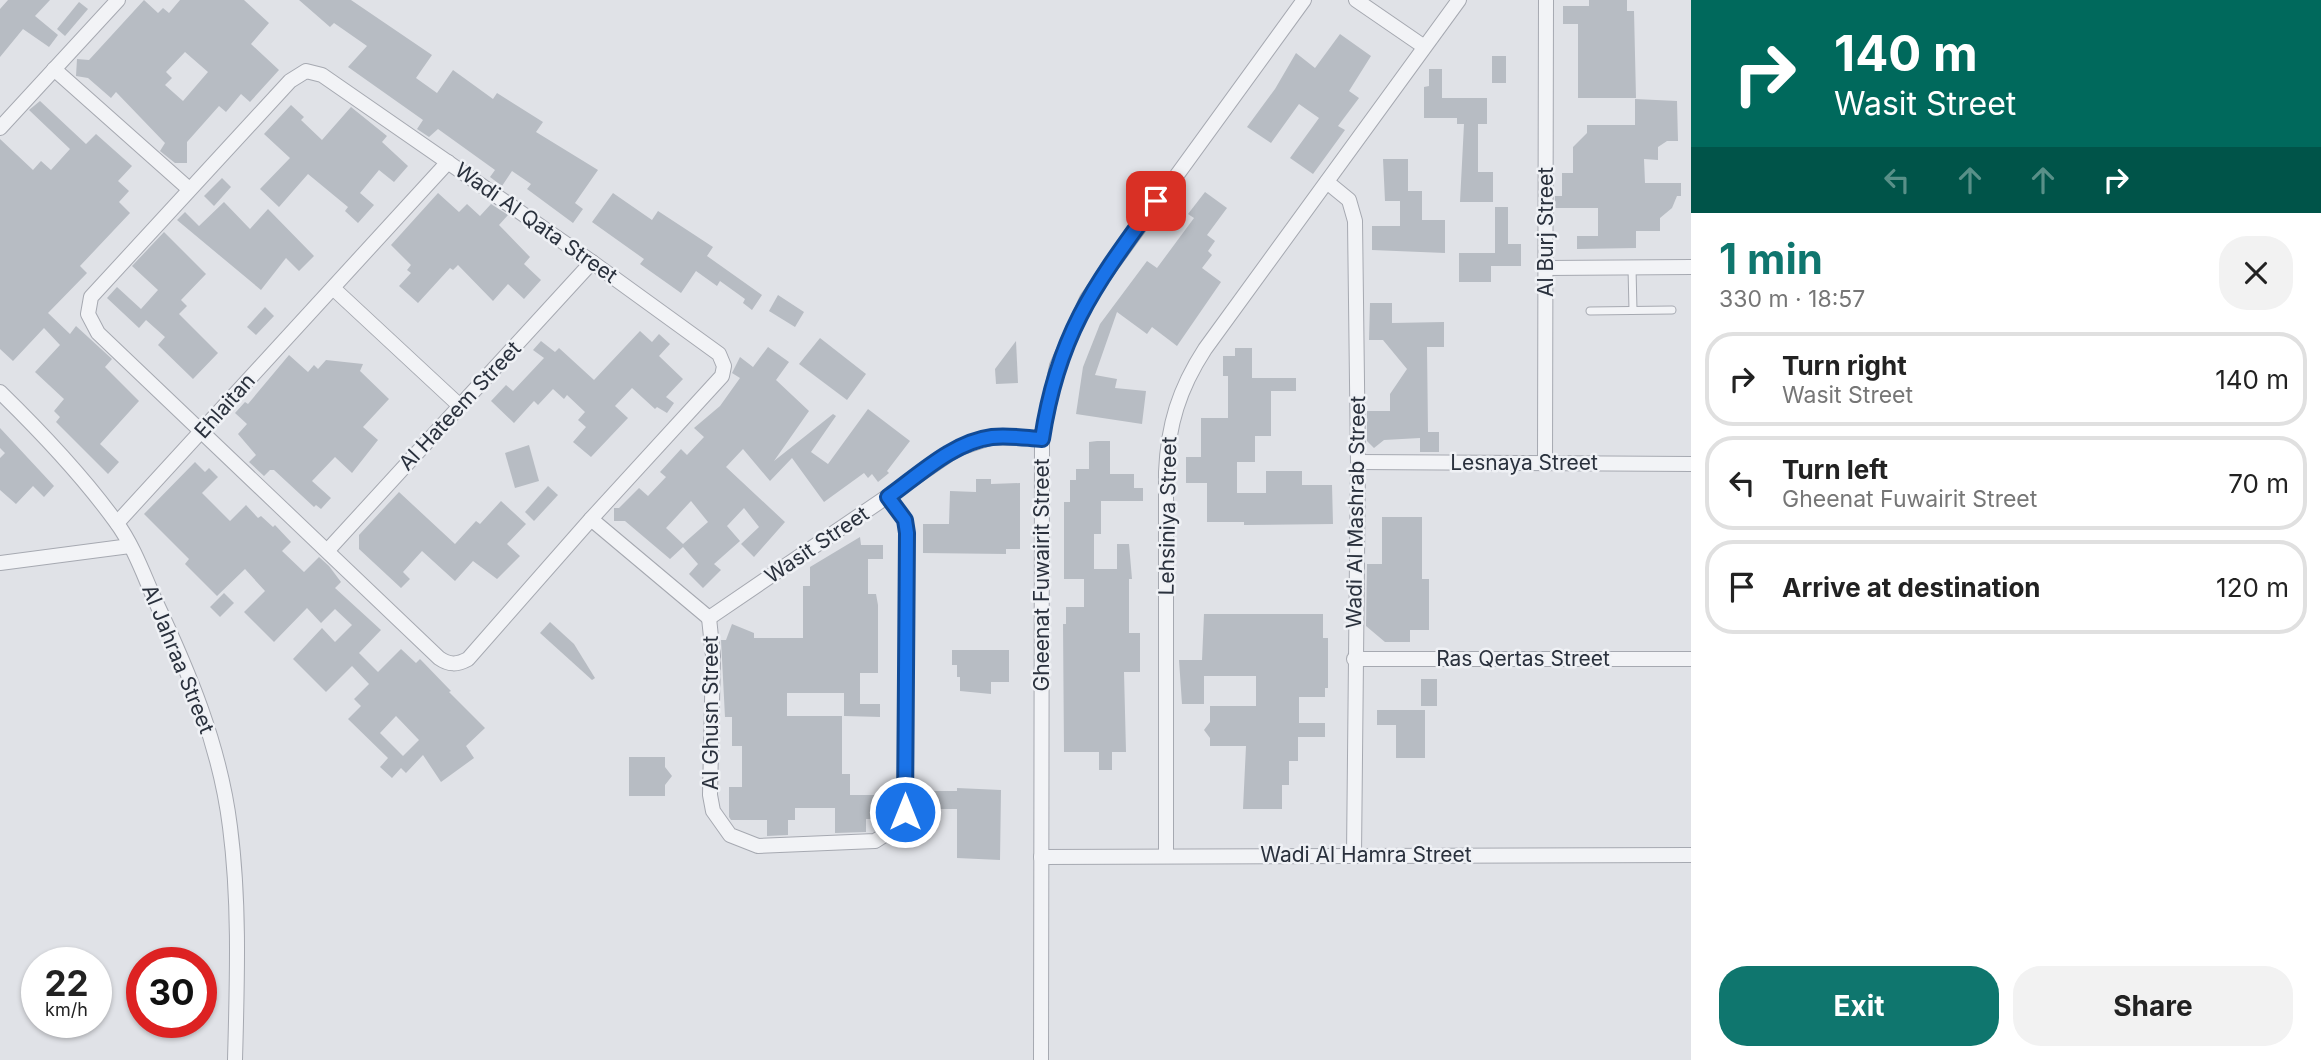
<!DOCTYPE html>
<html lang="en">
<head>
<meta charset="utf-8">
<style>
	body { margin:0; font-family:Inter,sans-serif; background:#f2f2f2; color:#222; height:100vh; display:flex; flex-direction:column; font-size:26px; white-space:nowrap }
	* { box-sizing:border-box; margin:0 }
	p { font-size:23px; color:#767676 }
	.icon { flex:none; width:38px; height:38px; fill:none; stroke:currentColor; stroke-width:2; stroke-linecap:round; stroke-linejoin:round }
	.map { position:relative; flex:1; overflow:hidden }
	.side { display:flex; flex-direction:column; background:#fff; width:630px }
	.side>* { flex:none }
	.guide { background:#00695c; color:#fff; overflow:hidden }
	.speed { position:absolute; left:21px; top:947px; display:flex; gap:14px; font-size:35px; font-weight:700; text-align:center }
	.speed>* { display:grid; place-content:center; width:91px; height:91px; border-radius:50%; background:#fff; box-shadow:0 2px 5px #0004; line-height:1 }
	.speed small { font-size:18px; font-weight:400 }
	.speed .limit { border:10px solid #d22; background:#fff; color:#111 }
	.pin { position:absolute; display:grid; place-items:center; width:60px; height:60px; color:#fff; margin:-30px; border-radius:14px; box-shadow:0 4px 10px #0006 }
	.me { position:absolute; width:77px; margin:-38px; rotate:0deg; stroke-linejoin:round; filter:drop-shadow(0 0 5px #0008) }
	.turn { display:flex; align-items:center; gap:24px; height:147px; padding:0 28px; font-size:32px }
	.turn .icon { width:91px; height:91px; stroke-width:2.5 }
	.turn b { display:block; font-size:49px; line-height:60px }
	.lanes { display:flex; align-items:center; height:66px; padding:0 28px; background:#0003; justify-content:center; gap:35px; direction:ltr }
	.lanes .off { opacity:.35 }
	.round { display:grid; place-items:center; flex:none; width:74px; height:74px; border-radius:28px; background:#f2f2f2 }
	.overview { display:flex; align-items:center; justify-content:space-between; height:119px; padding:0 28px }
	h1 { font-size:42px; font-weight:700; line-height:52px; color:#0f766e }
	.cta { display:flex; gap:14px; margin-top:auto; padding:14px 28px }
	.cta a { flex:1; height:80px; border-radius:28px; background:#0f766e; color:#fff; font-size:28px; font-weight:700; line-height:80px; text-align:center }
	.cta a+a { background:#f2f2f2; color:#222 }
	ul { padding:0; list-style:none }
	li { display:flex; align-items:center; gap:21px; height:94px; margin:0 14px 10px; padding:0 14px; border:4px solid #e0e0e0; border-radius:28px }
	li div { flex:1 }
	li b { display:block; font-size:26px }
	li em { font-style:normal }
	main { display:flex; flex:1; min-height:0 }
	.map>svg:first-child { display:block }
	.building { fill:#b7bcc3; fill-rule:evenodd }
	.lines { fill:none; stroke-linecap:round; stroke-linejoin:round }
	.service-casing { stroke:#a6a9b1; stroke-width:9 }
	.minor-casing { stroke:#a6a9b1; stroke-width:16 }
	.service { stroke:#f2f3f6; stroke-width:7 }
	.minor { stroke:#f2f3f6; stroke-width:14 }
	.route-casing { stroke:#114b97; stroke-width:18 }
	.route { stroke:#1a73e8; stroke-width:12 }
	.labels { text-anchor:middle; stroke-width:5; stroke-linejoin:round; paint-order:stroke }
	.street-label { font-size:21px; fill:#2a313d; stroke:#eff1f5 }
</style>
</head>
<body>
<main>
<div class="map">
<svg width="1691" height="1060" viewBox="0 0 1691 1060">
	<rect width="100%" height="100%" fill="#e0e2e7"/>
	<g class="building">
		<polygon points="8,0 50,0 35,16 58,35 49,47 23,29 0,57 0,9"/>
		<path d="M 144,0 L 158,13 L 163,8 L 169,13 L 180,0 L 244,0 L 269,23 L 251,44 L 279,70 L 250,102 L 241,94 L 226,112 L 219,106 L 187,142 L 187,163 L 175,163 L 160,151 L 165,143 L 116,92 L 111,98 L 88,78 L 76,76 L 77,59 L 89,60 ZM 185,52 L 208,72 L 183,101 L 165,85 L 172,78 L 166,72 Z"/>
		<polygon points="299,0 351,0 432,55 416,78 437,93 453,70 493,99 497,93 543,122 536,132 598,170 575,203 583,209 573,223 527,189 531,184 512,171 502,186 490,177 495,170 438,129 429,137 417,129 423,120 348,67 367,46 334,23 330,27"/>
		<polygon points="1589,0 1627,0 1627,11 1634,11 1636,98 1578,98 1578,24 1563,24 1563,6 1589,6"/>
		<polygon points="79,2 88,9 65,36 57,29"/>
		<polygon points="1340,34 1371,56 1349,91 1359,98 1338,126 1345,130 1313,174 1290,158 1319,118 1299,104 1271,143 1247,127 1275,89 1296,53 1315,68"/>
		<rect x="1492" y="56" width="14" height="27"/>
		<polygon points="1429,69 1442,69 1442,98 1487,98 1487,124 1478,124 1478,172 1493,172 1493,202 1460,202 1464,124 1457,124 1457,118 1424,118 1424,87 1429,86"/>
		<polygon points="1635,99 1677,101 1678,141 1667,141 1658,147 1658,160 1644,159 1645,183 1681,183 1681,196 1677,196 1672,208 1660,218 1660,231 1636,231 1636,248 1577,249 1577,236 1598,236 1598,208 1555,208 1555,196 1562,196 1562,173 1573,173 1573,147 1587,133 1587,125 1635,125"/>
		<polygon points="40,101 86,144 96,134 132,166 118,181 129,191 119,202 130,213 80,266 87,273 48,313 70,334 76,326 112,359 105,367 139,401 100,444 119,462 108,474 56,422 60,417 54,411 64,399 35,372 60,345 44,328 13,361 0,349 0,139 33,170 41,161 51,170 70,149 29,110"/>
		<polygon points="291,105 304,117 301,120 322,140 351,107 387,136 382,142 408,166 394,182 379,170 360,193 374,205 358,223 345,211 348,207 308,174 279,207 260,189 290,158 264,134"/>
		<polygon points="1383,159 1408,159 1408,191 1422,191 1422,220 1445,220 1445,253 1372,250 1372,226 1400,226 1400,201 1385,201"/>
		<polygon points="222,178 231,187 214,206 204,196"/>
		<polygon points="1205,192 1227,208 1207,235 1215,241 1208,251 1212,255 1202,268 1221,282 1177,346 1152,327 1147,334 1117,312 1095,375 1117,379 1115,388 1146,391 1142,424 1076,414 1083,367 1100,324 1147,261 1157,268 1194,218 1188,214"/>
		<polygon points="438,193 459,212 467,204 480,216 491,204 508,215 499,225 530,257 524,264 541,280 524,299 508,284 493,301 458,265 453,270 450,268 418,303 399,286 411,273 407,270 411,265 391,245"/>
		<polygon points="613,193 652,220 658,211 713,247 707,256 762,295 752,310 743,303 745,299 720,281 717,286 696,271 681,293 640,264 644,259 592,222"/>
		<polygon points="224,202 250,229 268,209 314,256 299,271 286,258 261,290 177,220 185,212 199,226"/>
		<polygon points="1495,207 1508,207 1508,244 1521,244 1521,266 1491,266 1491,282 1459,282 1459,253 1495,253"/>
		<polygon points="164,232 206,274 181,300 187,306 179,314 218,353 193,379 158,345 165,337 146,320 139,328 107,298 117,287 141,309 158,290 132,266"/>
		<polygon points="778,295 804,312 795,327 769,311"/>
		<polygon points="1370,303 1392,303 1392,323 1444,322 1444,347 1427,347 1428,432 1439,432 1439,452 1420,452 1420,438 1384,440 1374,448 1367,441 1367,411 1390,411 1390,394 1407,369 1383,340 1369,340"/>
		<polygon points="265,307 274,316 256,335 247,327"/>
		<polygon points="640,331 652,342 659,334 670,344 659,356 683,379 666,397 674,403 667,413 657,407 655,409 632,388 615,406 628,418 591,457 573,442 586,427 578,420 585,412 567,395 564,399 553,389 538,405 534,401 514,423 491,401 506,385 513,391 544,358 533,350 541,341 555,352 559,348 594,380"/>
		<polygon points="820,338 866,374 847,400 799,364"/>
		<polygon points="1016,341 1018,383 996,384 995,369"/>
		<path d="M 768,347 L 789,362 L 776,380 L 809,411 L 774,461 L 833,414 L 836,416 L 811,452 L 828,464 L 868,409 L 910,441 L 887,471 L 889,473 L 878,482 L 872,474 L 868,478 L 864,473 L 824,502 L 792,458 L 770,481 L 743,449 L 726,467 L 785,522 L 754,557 L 741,544 L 759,527 L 744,508 L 727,526 L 740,541 L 714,564 L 721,570 L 703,588 L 689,574 L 698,564 L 683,547 L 670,559 L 625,521 L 614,521 L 614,508 L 619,508 L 639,488 L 648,496 L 666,477 L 660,472 L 681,449 L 687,455 L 704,437 L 694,428 L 720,406 L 740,378 L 732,373 L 740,357 L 753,367 ZM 691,501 L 708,522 L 683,544 L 666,528 Z"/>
		<polygon points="1235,348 1252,348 1252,378 1296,378 1296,391 1271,391 1271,436 1255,436 1255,462 1237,462 1237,493 1266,493 1266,471 1302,471 1302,485 1332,485 1333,524 1244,525 1244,522 1207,522 1207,483 1186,483 1186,457 1201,457 1201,418 1228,418 1228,376 1223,376 1223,356 1235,356"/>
		<polygon points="289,355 308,372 314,365 318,369 326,360 363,364 360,371 389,399 363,427 378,440 352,473 335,457 312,481 331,498 321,509 316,505 314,507 274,470 270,470 264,476 249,462 256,455 238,434 247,424 235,413 245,402 248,404"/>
		<polygon points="0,428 54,486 44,497 33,486 16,504 0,490 0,458 5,453 0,448"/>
		<polygon points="1097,441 1110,441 1110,474 1134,474 1134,488 1143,488 1143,501 1101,501 1101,534 1094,534 1094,569 1117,569 1117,544 1129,544 1132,579 1129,579 1129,633 1140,633 1140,672 1124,672 1126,752 1112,752 1112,770 1099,770 1099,752 1064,752 1063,624 1066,624 1066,607 1084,607 1084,579 1064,579 1064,502 1070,502 1070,480 1076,480 1076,469 1089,469 1089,442"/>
		<polygon points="529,445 539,481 515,488 505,453"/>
		<path d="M 195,462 L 205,472 L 209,468 L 218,477 L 202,493 L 230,521 L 246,505 L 258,518 L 261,516 L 273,527 L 275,525 L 291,542 L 282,551 L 304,572 L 319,557 L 329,566 L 341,582 L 335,588 L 381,630 L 359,653 L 378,672 L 401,649 L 416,663 L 420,659 L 451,691 L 449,692 L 485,728 L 466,746 L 474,758 L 441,782 L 423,755 L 406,773 L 401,768 L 392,778 L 380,767 L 388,758 L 348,719 L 361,706 L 354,699 L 369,684 L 352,666 L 326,692 L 293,659 L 322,628 L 335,642 L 352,625 L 335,609 L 321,623 L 307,608 L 274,642 L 244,612 L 265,591 L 245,569 L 217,596 L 185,564 L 189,559 L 144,514 ZM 396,716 L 419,740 L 403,756 L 380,733 Z"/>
		<polygon points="976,479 991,479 991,484 1020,483 1020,549 1006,549 1006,554 923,553 923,524 949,524 950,491 976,492"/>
		<polygon points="548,486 558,495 534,521 525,512"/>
		<polygon points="399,492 455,544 476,521 480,524 501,501 526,524 507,544 520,556 497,579 473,561 455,581 422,551 403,572 410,579 401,588 359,549 359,535"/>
		<polygon points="1382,517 1422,517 1422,579 1429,579 1429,630 1410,630 1410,642 1385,642 1366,626 1367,564 1382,564"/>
		<polygon points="860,537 861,545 883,545 883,559 868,559 868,594 876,594 878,605 878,673 860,673 860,704 880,704 880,717 844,716 844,693 787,693 787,716 842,716 842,774 850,774 850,795 878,795 878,819 866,819 866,832 835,833 835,808 795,808 795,820 788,820 788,835 767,836 767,820 731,820 729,817 729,787 742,787 742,746 732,746 732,717 725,717 721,640 726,640 732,624 754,633 754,638 803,638 803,586 810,586 810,567"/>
		<polygon points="224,593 234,603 220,617 210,607"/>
		<polygon points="1204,614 1323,614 1323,638 1328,638 1328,688 1325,688 1325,697 1299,697 1299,723 1325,723 1325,737 1298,737 1298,761 1289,761 1289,785 1282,785 1282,809 1243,809 1246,746 1210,746 1210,738 1204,730 1210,722 1210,706 1256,706 1256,676 1204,676 1204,704 1182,704 1179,660 1202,660"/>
		<polygon points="550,622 574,644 595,678 592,680 540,633"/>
		<polygon points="952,650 1009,650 1009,682 991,682 991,694 960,691 960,677 957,677 957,665 952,665"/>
		<rect x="1421" y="679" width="16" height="27"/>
		<polygon points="1377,710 1425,710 1425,758 1396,758 1396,725 1377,725"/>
		<polygon points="629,757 665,757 665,767 672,776 665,785 665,796 629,796"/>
		<polygon points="957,788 1001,790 1000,860 957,858 957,809 923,809 923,791 957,791"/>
	</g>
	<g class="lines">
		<g class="service-casing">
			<g id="service">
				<polyline points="1632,268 1633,310"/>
				<polyline points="1590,311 1672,310"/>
			</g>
		</g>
		<g class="minor-casing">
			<g id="minor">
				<polyline points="1356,0 1423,46"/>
				<polyline points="54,69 189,189"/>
				<path d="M 306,71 L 322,75 L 592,262 L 719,354 L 724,366 L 722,376 L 591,519 L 468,659 C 457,665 449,665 439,658 L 98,333 L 88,314 L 91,297 L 290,81 Z"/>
				<polyline points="0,128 118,0"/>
				<polyline points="1327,182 1349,200 1355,221 1358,462 1354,855"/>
				<polyline points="1546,268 1691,267"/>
				<polyline points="333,288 460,406"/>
				<path d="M 0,392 C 41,432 82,475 116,522 C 133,545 143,573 154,598 C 189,672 220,746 230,827 C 240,904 237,983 235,1060"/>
				<polyline points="1358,462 1691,464"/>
				<polyline points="1545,463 1546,0"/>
				<polyline points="591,519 709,618"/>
				<polyline points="117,523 448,162"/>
				<polyline points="328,550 592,262"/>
				<polyline points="0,563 130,546"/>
				<polyline points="709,618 713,656 710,795 713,811 730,835 758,846 875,841 897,827 905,812 907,533 905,520 888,497"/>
				<polyline points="709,618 957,449 993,437 1042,438"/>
				<polyline points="1354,659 1691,659"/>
				<path d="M 1166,854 L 1166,472 C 1168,425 1179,389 1205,349 L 1459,0"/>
				<polyline points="1041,857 1691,855"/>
				<polyline points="1041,1060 1042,438 1057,366 1087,299 1304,0"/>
			</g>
		</g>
		<use href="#service" class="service"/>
		<use href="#minor" class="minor"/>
	</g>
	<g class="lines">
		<g class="route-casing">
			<path id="route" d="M 905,812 L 907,533 L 905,520 L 888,497 C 919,475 953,442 992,437 C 1008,435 1026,438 1042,439 C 1058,333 1095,285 1156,201"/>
		</g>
		<use href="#route" class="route"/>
	</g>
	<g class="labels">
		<g class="street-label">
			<text transform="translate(536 223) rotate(35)" y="7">Wadi Al Qata Street</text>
			<text transform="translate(1546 232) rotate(-90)" y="7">Al Burj Street</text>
			<text transform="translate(225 406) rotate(-48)" y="7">Ehlaitan</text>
			<text transform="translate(460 406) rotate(-47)" y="7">Al Hateem Street</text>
			<text x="1524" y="470">Lesnaya Street</text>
			<text transform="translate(1356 512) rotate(-89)" y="7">Wadi Al Mashrab Street</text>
			<text transform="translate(1168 516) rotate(-89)" y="7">Lehsiniya Street</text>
			<text transform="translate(817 545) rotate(-34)" y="7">Wasit Street</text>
			<text transform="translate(1042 575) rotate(-90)" y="7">Gheenat Fuwairit Street</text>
			<text transform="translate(178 659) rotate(68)" y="7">Al Jahraa Street</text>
			<text x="1523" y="666">Ras Qertas Street</text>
			<text transform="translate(711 713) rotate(-90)" y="7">Al Ghusn Street</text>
			<text x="1366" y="862">Wadi Al Hamra Street</text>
		</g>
	</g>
</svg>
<div class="speed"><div>22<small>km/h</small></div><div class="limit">30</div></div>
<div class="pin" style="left:1156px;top:201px;background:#d93025"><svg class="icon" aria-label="arrive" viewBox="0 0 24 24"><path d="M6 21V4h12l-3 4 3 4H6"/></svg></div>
<svg class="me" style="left:905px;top:812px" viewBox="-20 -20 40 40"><circle r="17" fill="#1a73e8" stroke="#fff" stroke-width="3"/><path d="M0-11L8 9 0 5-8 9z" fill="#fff"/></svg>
</div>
<section class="side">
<div class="guide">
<div class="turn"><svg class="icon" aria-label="right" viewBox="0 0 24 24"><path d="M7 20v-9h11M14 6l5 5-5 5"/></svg><div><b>140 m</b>Wasit Street</div></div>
<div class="lanes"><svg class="icon off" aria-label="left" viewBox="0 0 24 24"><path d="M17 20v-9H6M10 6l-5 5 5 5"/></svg><svg class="icon off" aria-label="ahead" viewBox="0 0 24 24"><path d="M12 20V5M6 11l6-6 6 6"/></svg><svg class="icon off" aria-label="ahead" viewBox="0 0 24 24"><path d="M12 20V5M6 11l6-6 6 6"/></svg><svg class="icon" aria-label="right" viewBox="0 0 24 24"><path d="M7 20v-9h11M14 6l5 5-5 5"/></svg></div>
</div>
<div class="overview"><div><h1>1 min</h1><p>330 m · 18:57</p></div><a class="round"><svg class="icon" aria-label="close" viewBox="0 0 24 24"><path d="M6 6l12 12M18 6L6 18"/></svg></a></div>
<ul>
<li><svg class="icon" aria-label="right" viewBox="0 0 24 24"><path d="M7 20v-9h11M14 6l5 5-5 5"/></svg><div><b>Turn right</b><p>Wasit Street</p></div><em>140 m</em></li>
<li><svg class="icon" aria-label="left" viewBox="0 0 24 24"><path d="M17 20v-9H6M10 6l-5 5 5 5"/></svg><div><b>Turn left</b><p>Gheenat Fuwairit Street</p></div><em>70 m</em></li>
<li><svg class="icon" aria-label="arrive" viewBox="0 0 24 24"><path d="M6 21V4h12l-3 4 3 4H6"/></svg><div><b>Arrive at destination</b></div><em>120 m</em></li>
</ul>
<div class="cta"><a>Exit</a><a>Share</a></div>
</section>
</main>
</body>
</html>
